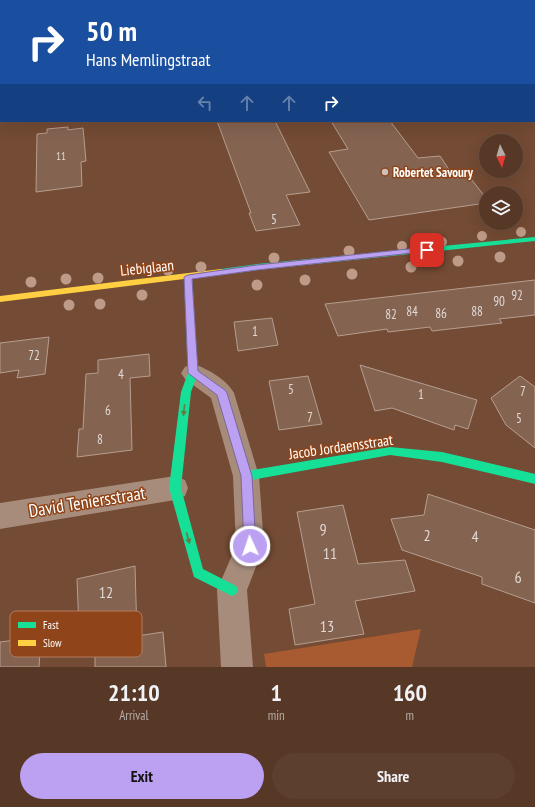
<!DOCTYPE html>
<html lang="en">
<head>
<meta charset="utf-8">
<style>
	body { margin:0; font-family:"PT Sans Narrow",sans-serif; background:#5d3f2f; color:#f1f3f6; height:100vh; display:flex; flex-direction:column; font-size:15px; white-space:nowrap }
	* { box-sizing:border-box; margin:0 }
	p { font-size:13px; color:#b6aca7 }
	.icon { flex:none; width:22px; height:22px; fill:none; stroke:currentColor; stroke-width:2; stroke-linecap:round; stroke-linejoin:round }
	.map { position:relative; height:667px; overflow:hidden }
	.drawer { display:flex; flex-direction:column; background:#573827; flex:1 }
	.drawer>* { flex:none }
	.hud { position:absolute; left:0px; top:0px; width:535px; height:122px; box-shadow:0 4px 16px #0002,0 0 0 1px #6d5244; background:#1a4fa0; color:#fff; overflow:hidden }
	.needle { width:26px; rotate:175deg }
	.buttons { position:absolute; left:479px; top:134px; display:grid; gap:8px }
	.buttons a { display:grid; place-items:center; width:44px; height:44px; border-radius:50%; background:#573827; box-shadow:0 4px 16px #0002,0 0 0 1px #6d5244; font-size:20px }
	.pin { position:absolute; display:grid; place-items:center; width:34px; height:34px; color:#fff; margin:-17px; border-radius:8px; box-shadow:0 2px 6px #0006 }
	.me { position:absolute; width:44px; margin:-22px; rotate:357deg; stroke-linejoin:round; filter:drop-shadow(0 0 3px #0008) }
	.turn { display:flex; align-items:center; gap:14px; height:84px; padding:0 20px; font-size:18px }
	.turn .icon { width:52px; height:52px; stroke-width:2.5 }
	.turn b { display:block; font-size:28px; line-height:34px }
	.lanes { display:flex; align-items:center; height:38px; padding:0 20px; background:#0003; justify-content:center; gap:20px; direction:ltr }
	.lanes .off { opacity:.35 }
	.eta { display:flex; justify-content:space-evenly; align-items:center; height:68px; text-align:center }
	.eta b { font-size:24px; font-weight:700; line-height:28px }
	.button { display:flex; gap:8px; margin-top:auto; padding:8px 20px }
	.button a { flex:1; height:46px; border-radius:24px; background:#bca0f2; color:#111; font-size:16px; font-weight:700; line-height:46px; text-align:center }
	.button a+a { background:#5d3f2f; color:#f1f3f6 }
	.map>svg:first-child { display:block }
	.green { fill:#a85a30 }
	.building { fill:#846351; stroke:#b69e90 }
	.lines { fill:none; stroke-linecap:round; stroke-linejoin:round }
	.lane { fill:#a78c7b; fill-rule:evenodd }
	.street { fill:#a78c7b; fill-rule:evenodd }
	.fast { fill:#16e098; fill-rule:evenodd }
	.slow { fill:#ffcf43; fill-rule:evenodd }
	.tree { fill:#be9b88 }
	.oneway { fill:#657b45 }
	.route { fill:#bca0f2; stroke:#7a689d }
	.poi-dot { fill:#cec0b8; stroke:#8f4419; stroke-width:1.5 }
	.labels { text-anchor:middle; stroke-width:3; stroke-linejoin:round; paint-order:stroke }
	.far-number-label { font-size:11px; fill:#e0d8d4 }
	.far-poi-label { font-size:13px; font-weight:bold; fill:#fff; stroke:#8f4419; text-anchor:start }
	.number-label { font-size:13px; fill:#e0d8d4 }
	.street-label { font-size:15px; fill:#fff; stroke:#8f4419 }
	.near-number-label { font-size:16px; fill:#e0d8d4 }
	.near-street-label { font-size:18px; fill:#fff; stroke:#8f4419 }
	.key { fill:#8f4419; stroke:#b17c5e; stroke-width:1 }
	.key-label { font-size:11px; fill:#fff }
</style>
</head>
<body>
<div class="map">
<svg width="535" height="667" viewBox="0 0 535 667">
	<rect width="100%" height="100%" fill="#744b34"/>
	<polygon class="green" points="421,629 412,667 266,667 264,654"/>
	<g class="building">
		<polygon points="217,121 275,121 310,192 286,195 300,225 256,231 249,213 251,213"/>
		<polygon points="331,121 390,121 418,158 440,156 454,177 468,175 486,198 486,203 369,220 329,152 348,149"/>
		<polygon points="68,127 68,130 83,128 86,161 81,162 82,186 36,192 37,134 47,133 47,129"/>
		<polygon points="535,280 535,315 499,319 502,323 432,331 430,327 388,332 387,329 338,336 325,304"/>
		<polygon points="272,318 278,345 238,351 234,322"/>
		<polygon points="49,337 45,374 17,378 19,370 0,373 0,343"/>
		<polygon points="149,354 150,376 130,378 132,450 77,457 79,429 83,429 86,374 98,373 98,360"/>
		<polygon points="360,365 477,400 468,429 455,425 454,430 392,408 375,411"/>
		<polygon points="308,376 322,424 279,430 269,381"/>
		<polygon points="520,376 535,387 535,448 506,425 491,398"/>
		<polygon points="428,494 535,530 535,603 482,584 482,577 402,550 391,519 424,515"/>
		<polygon points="343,505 358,564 405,560 415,591 355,601 364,634 295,645 289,609 315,604 297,512"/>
		<polygon points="135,566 137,636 163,632 166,667 95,667 95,626 79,629 77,579"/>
		<polygon points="41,637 39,667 0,667 0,642"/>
	</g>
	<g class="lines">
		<g class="lane">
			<rect x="6" y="0" width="8" height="1"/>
			<polygon points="234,0 242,0 243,1 235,1"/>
			<rect x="0" y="8" width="1" height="4"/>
			<rect x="0" y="97" width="1" height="6"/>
		</g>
		<g class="street">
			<path d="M 193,364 C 207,368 227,380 234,393 L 259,476 L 264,546 L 247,590 L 253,667 L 221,667 L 217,590 L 236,546 L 233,476 L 211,398 L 185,379 L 181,373 L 185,367 Z"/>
			<polygon points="175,476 185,480 188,488 185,496 175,500 0,529 0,503"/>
		</g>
		<g class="fast">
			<polygon points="535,237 535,241 257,270 221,275 217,272 221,269 257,264"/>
			<polygon points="188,274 192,277 198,373 191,392 181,488 203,569 236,586 238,590 236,594 232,596 194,577 169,488 181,392 188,373 184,277"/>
			<polygon points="390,447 442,452 535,474 535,484 442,462 390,455 246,481 242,479 241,476 242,473 246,471"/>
		</g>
		<polygon class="slow" points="221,269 225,272 224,274 0,302 0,296"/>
	</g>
	<g class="tree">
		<circle cx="521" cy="232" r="5"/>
		<circle cx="482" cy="236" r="5"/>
		<circle cx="442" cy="242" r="5"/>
		<circle cx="402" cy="246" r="5"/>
		<circle cx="349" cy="251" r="5.5"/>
		<circle cx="500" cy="257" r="5.5"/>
		<circle cx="274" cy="258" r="5.5"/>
		<circle cx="458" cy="261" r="5.5"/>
		<circle cx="201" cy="267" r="5.5"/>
		<circle cx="411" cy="267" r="5.5"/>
		<circle cx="168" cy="270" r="5.5"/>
		<circle cx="352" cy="274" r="5.5"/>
		<circle cx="98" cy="278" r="5.5"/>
		<circle cx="66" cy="279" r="5.5"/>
		<circle cx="305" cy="280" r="5.5"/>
		<circle cx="31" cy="282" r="5.5"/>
		<circle cx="257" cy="285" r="5.5"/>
		<circle cx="142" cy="295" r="5.5"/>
		<circle cx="100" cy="304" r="5.5"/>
		<circle cx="69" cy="305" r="5.5"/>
	</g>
	<defs><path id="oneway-solid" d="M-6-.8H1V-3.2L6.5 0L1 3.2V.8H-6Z"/></defs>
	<g class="oneway">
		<use href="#oneway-solid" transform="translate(184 410) rotate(97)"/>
		<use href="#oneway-solid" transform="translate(188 538) rotate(75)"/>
	</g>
	<polygon class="route" points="427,247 431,250 430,251 257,270 192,279 198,371 225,390 227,393 252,476 256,546 254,550 250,552 246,550 244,546 241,476 217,395 188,373 184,277 188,275 257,265"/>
	<circle class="poi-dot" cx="385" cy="172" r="4"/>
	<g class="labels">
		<g class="far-number-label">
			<text x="61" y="160">11</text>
		</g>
		<g class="far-poi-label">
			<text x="393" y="177">Robertet Savoury</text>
		</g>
		<g class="number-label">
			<text x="274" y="224">5</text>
			<text x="517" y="300">92</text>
			<text x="499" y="306">90</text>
			<text x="412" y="316">84</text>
			<text x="477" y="316">88</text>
			<text x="441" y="318">86</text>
			<text x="391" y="319">82</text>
			<text x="255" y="336">1</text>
			<text x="34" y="360">72</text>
			<text x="121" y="379">4</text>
			<text x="291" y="394">5</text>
			<text x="523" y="396">7</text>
			<text x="421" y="399">1</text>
			<text x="108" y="415">6</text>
			<text x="310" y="422">7</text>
			<text x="519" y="423">5</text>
			<text x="100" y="444">8</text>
		</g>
		<g class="street-label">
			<text transform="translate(147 268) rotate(-6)" y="5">Liebiglaan</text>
			<text transform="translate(341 447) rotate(-8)" y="5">Jacob Jordaensstraat</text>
		</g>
		<g class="near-number-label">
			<text x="323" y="535">9</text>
			<text x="427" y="541">2</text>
			<text x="475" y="542">4</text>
			<text x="330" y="559">11</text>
			<text x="518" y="583">6</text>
			<text x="106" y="598">12</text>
			<text x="327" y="632">13</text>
		</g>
		<g class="near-street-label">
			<text transform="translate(87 502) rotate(-9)" y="6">David Teniersstraat</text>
		</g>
	</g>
	<rect x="10" y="611" width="132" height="46" rx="6" class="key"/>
	<rect x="18" y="622" width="18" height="6" fill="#16e098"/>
	<rect x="18" y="640" width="18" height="6" fill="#ffcf43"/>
	<g class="key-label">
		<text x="43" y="629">Fast</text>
		<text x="43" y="647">Slow</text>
	</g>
</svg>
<div class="buttons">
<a><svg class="needle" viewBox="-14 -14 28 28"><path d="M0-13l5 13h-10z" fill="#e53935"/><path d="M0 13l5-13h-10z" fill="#b6aca7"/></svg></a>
<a><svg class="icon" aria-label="layers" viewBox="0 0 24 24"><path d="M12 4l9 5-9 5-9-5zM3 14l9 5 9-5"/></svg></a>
</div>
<div class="pin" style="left:427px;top:250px;background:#d93025"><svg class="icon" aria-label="arrive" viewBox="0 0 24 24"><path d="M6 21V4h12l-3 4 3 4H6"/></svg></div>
<svg class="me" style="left:250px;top:546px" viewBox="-20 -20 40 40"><circle r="17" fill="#bca0f2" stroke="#fff" stroke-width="3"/><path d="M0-11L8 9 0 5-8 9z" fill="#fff"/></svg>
<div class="hud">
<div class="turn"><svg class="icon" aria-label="right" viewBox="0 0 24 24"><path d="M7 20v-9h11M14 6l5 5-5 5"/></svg><div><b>50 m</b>Hans Memlingstraat</div></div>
<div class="lanes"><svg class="icon off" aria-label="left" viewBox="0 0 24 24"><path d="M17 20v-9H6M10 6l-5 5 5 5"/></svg><svg class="icon off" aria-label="ahead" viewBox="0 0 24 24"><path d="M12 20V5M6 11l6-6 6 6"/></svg><svg class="icon off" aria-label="ahead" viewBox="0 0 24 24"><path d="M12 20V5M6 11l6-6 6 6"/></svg><svg class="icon" aria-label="right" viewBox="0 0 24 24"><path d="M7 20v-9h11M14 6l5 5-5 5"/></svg></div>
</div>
</div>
<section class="drawer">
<div class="eta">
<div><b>21:10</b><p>Arrival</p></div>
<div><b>1</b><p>min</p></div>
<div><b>160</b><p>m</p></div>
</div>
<div class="button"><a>Exit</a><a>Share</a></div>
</section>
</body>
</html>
